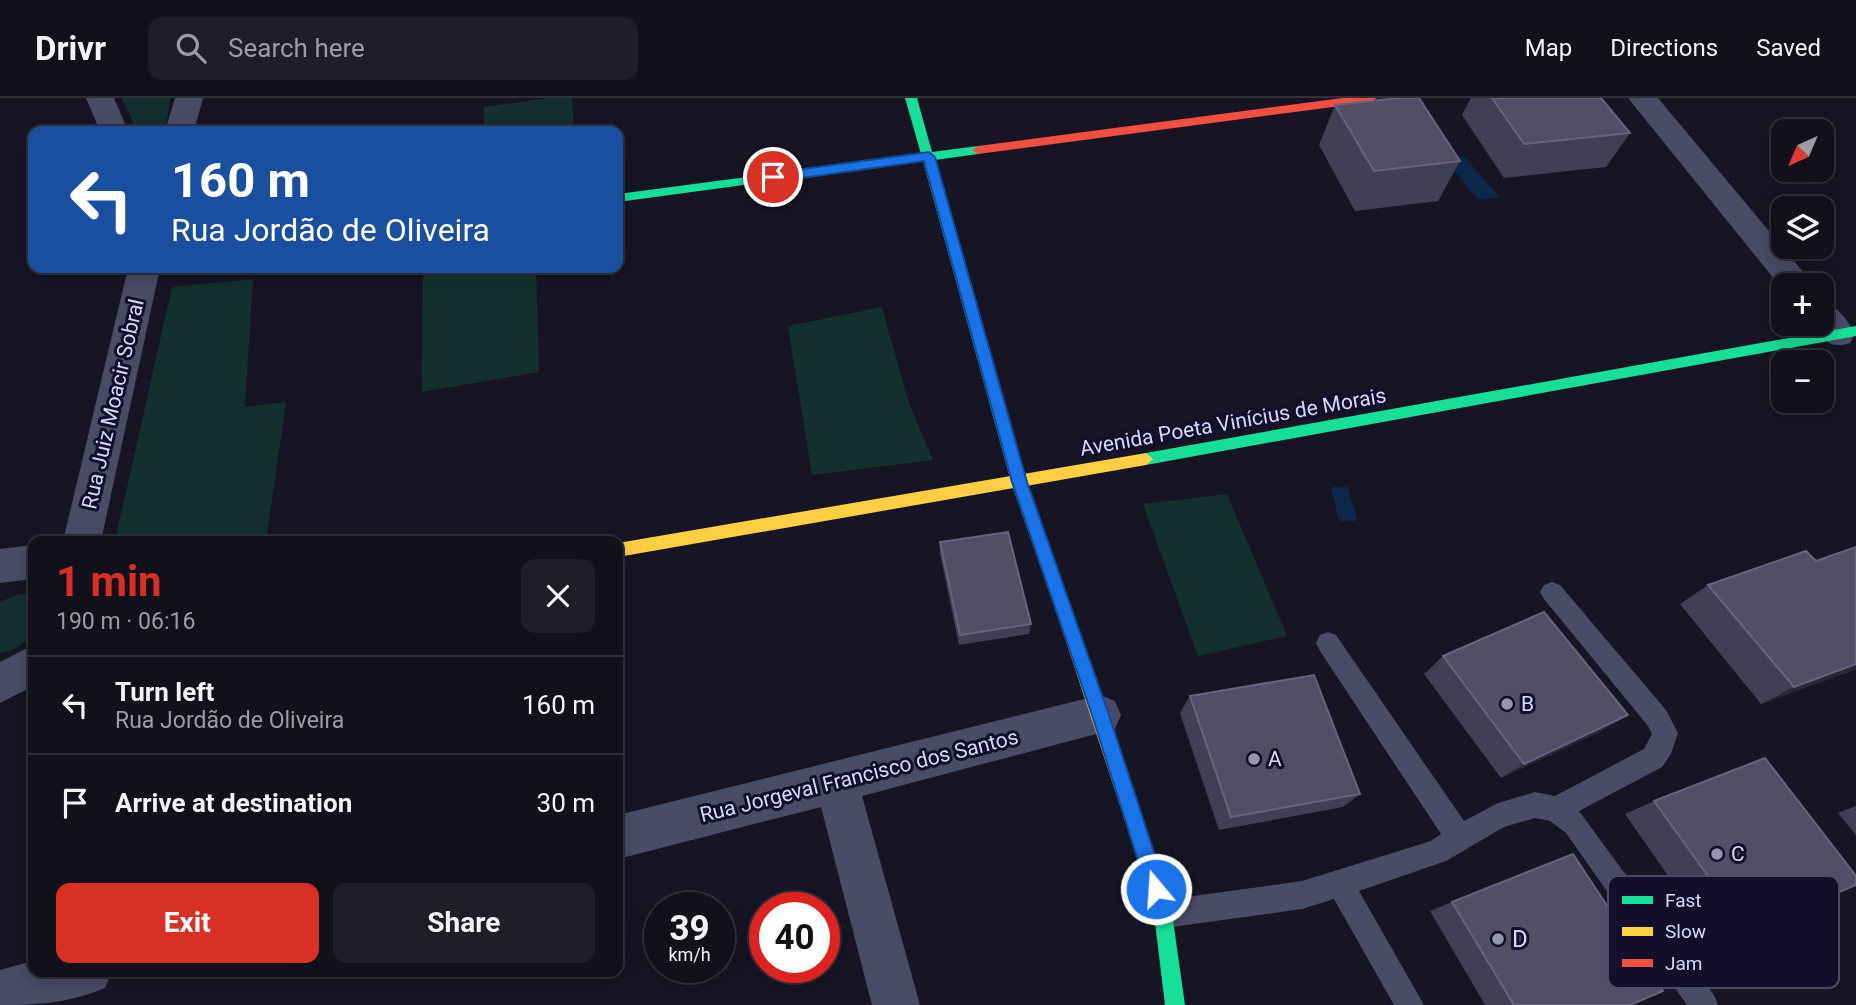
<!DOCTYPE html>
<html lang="en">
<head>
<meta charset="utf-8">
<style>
	body { margin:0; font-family:Roboto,sans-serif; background:#1e1e28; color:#f1f3f6; height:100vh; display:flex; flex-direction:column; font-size:26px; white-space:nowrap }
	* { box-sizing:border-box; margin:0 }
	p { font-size:23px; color:#9c9da3 }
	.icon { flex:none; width:38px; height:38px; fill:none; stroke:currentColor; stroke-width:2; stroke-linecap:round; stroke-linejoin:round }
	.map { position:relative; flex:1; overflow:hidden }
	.panel { position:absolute; left:28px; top:438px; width:595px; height:441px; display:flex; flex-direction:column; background:#11101b; border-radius:14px; box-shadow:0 4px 18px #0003,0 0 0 2px #30303a }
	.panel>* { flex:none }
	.banner { position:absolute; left:28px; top:28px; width:595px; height:147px; border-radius:14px; box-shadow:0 4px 18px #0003,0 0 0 2px #30303a; background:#1a4fa0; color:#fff; overflow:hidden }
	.needle { width:46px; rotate:224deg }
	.fabs { position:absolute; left:1771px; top:21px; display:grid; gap:14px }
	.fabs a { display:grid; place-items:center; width:63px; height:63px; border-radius:14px; background:#11101b; box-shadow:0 4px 18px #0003,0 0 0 2px #30303a; font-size:35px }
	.speed { position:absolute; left:644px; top:794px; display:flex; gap:14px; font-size:35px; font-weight:700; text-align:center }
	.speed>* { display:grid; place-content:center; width:91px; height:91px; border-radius:50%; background:#11101b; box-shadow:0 4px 18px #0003,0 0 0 2px #30303a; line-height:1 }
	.speed small { font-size:18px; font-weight:400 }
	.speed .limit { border:10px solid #d22; background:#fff; color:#111 }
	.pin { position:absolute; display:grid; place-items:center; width:60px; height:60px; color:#fff; margin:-30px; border:4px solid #fff; border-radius:50%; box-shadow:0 2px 7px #0007 }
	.me { position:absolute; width:77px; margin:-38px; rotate:342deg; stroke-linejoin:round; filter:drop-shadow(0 0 5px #0008) }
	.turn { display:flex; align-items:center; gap:24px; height:147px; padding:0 28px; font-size:32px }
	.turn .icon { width:91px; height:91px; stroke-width:2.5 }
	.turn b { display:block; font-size:49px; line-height:60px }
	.round { display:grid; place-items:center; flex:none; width:74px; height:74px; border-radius:14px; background:#1e1e28 }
	.summary { display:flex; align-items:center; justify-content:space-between; height:119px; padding:0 28px }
	h1 { font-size:42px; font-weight:700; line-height:52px; color:#d93025 }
	.button { display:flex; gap:14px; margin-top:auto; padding:14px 28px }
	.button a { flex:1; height:80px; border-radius:14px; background:#d93025; color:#fff; font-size:28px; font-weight:700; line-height:80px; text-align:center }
	.button a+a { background:#1e1e28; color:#f1f3f6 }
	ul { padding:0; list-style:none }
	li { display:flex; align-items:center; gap:21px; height:98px; padding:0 28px; border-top:2px solid #30303a }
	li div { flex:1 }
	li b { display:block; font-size:26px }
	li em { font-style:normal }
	header { display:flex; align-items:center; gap:42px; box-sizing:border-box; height:98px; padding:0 35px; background:#11101b; border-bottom:2px solid #30303a }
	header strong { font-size:33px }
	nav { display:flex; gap:38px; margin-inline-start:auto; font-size:24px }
	.search { width:490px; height:63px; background:#1e1e28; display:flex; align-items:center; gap:18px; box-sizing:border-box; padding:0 24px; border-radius:14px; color:#9c9da3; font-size:26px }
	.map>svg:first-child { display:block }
	.green { fill:#13302e }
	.water { fill:#0c274a }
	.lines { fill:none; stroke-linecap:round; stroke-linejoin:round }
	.lane { fill:#4a4b65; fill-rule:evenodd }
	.street { fill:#4a4b65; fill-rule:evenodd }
	.fast { fill:#16e098; fill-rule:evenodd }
	.slow { fill:#ffcf43; fill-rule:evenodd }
	.jam { fill:#f24e42; fill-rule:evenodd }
	.wall { fill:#403f53 }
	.shaded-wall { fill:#292738 }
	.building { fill:#514f65; stroke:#66647e; stroke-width:2 }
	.route { fill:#1a73e8; stroke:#114b97; stroke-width:2 }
	.poi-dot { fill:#9594b2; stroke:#120f2a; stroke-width:2.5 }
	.labels { text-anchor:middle; stroke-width:6; stroke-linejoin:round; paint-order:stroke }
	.street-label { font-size:21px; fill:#d9d8ff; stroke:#120f2a }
	.poi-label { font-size:21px; fill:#d9d8ff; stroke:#120f2a; text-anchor:start }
	.near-poi-label { font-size:24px; fill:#d9d8ff; stroke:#120f2a; text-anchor:start }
	.key { fill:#120f2a; stroke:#4e4b6a; stroke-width:2 }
	.key-label { font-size:19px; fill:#d9d8ff }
</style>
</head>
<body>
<header>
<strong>Drivr</strong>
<div class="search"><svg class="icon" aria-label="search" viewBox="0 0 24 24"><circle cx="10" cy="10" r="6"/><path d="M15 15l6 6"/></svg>Search here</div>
<nav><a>Map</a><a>Directions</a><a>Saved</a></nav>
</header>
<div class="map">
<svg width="1856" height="907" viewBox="0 0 1856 907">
	<rect width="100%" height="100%" fill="#171524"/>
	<g class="green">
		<polygon points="122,0 170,0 166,28 136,30"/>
		<polygon points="549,0 572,0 574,32 589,28 590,33 484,33 484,9"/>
		<polygon points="423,170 536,170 539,274 422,294"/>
		<polygon points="253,181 245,309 286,304 266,443 115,443 172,189"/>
		<polygon points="882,209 909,305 933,362 812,377 788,228"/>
		<polygon points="1227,396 1287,538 1198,558 1143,406"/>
		<polygon points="19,496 33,496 33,539 12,552 0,555 0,504"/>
	</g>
	<g class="water">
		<polygon points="1464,58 1500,100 1477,101 1447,63"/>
		<polygon points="1331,389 1348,389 1357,423 1339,423"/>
	</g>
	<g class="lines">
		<polygon class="lane" points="1552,484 1560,487 1666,612 1678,635 1671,656 1662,669 1579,713 1714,897 1718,907 1687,907 1566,735 1550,723 1535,720 1504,729 1446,763 1359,793 1424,907 1394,907 1334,801 1302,811 1164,830 1154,826 1150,816 1154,806 1164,802 1302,783 1431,743 1441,736 1320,553 1316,545 1320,537 1328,534 1336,537 1464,723 1498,705 1535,694 1555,698 1644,651 1652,636 1648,628 1544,501 1540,494 1544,487"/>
		<g class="street">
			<polygon points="86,0 114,0 128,33 100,33"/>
			<polygon points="175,0 203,0 194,33 165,33"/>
			<polygon points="1628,0 1658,0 1814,187 1783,187 1783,192"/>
			<polygon points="128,170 160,170 101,443 63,443"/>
			<path d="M 1822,204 C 1838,208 1847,221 1855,236 L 1850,245 C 1829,252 1823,241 1811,226 L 1822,226 Z"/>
			<polygon points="33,447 33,481 0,485 0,451"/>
			<polygon points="33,547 33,588 0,605 0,564"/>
			<polygon points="1100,597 1115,603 1121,617 1115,631 862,698 920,907 872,907 821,709 618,761 618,717"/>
			<path d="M 33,863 L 33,873 L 112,873 L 105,890 C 69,905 38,907 0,907 L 0,872 Z"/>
		</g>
		<g class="fast">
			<polygon points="905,0 917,0 932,54 978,48 984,52 978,56 935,62 1027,384 1074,519 1072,524 1066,526 1060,524 1058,519 1011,384 923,63 618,104 618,96 921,56"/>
			<polygon points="1856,228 1856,238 1146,367 1139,361 1146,355"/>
			<polygon points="1162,799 1169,801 1171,808 1185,907 1165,907 1153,808 1155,801"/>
		</g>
		<g class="slow">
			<polygon points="1146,355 1153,361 1146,367 618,459 618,445"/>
			<polygon points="1066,512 1072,514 1074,519 1171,808 1169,815 1162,817 1155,815 1153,808 1058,519 1060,514"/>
		</g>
		<polygon class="jam" points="1343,0 1377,0 1371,4 978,56 972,52 978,48"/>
	</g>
	<g class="wall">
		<polygon points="1471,0 1601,0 1630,35 1606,69 1504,80 1462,17"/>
		<polygon points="1335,7 1460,63 1438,103 1355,113 1319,47"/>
		<polygon points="940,444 1031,526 1029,536 959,547 940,456"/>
		<polygon points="1856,449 1856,571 1761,606 1680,506 1708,487 1816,463"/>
		<polygon points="1443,558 1628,617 1601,633 1501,680 1424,576"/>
		<polygon points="1190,598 1360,696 1343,709 1219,732 1180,615"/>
		<polygon points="1654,703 1747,832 1712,841 1625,716"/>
		<polygon points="1856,708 1856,737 1838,715"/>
		<polygon points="1452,804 1630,907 1485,907 1430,813"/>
	</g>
	<g class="shaded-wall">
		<polygon points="1856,566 1856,571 1761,606 1794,589"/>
		<polygon points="1628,617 1601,633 1501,680 1524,666"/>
	</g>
	<g class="building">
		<polygon points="1398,0 1419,0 1460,63 1374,73 1335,7"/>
		<polygon points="1492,0 1601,0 1630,35 1524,46"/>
		<polygon points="1008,434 1031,526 960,537 940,444"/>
		<polygon points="1856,449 1856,566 1794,589 1708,487 1806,453 1816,463"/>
		<polygon points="1544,514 1628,617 1524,666 1443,558"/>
		<polygon points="1314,577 1360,696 1231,719 1190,598"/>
		<polygon points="1765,660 1856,778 1856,787 1747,832 1654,703"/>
		<polygon points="1573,756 1663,893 1630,907 1514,907 1452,804"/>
	</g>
	<polygon class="route" points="929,54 935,59 1027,384 1109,617 1166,791 1163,798 1156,800 1149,798 1147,791 1092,617 1012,384 924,63 773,84 767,79 773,75"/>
	<g class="poi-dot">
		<circle cx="1507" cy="606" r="7"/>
		<circle cx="1254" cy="661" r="7"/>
		<circle cx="1717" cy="756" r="7"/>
		<circle cx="1498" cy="841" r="7"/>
	</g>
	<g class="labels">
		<g class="street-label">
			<text transform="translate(113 306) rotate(-77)" y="7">Rua Juiz Moacir Sobral</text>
			<text transform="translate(1233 324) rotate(-10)" y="7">Avenida Poeta Vinícius de Morais</text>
			<text transform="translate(859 678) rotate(-14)" y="7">Rua Jorgeval Francisco dos Santos</text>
		</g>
		<g class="poi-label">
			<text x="1521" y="613">B</text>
			<text x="1268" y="668">A</text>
			<text x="1731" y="763">C</text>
		</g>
		<g class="near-poi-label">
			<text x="1512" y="849">D</text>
		</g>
	</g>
	<rect x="1608" y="778" width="231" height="112" rx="10" class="key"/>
	<rect x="1622" y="798" width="31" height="8" fill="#16e098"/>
	<rect x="1622" y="829" width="31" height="9" fill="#ffcf43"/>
	<rect x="1622" y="861" width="31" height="8" fill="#f24e42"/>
	<g class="key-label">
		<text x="1665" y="809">Fast</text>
		<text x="1665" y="840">Slow</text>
		<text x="1665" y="872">Jam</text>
	</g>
</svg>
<div class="fabs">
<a><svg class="needle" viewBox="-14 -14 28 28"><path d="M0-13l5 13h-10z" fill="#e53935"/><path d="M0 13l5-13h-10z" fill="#9c9da3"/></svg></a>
<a><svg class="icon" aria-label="layers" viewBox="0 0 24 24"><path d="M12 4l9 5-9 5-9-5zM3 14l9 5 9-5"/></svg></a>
<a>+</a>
<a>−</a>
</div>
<div class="speed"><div>39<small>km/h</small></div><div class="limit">40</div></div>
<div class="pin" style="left:773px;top:79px;background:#d93025"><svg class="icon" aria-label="arrive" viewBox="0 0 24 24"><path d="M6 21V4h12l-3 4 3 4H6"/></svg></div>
<svg class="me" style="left:1156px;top:791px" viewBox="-20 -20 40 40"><circle r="17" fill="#1a73e8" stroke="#fff" stroke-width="3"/><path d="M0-11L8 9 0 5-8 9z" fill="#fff"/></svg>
<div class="banner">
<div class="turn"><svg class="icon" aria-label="left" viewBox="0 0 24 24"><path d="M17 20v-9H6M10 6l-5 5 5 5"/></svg><div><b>160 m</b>Rua Jordão de Oliveira</div></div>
</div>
<section class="panel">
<div class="summary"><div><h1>1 min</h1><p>190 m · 06:16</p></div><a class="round"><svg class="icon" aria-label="close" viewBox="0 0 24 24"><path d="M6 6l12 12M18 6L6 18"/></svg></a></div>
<ul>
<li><svg class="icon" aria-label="left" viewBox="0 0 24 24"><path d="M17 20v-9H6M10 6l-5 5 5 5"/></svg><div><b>Turn left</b><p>Rua Jordão de Oliveira</p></div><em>160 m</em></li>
<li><svg class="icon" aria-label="arrive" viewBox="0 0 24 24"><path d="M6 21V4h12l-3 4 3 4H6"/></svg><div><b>Arrive at destination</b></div><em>30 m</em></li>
</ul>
<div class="button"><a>Exit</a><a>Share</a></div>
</section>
</div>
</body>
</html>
